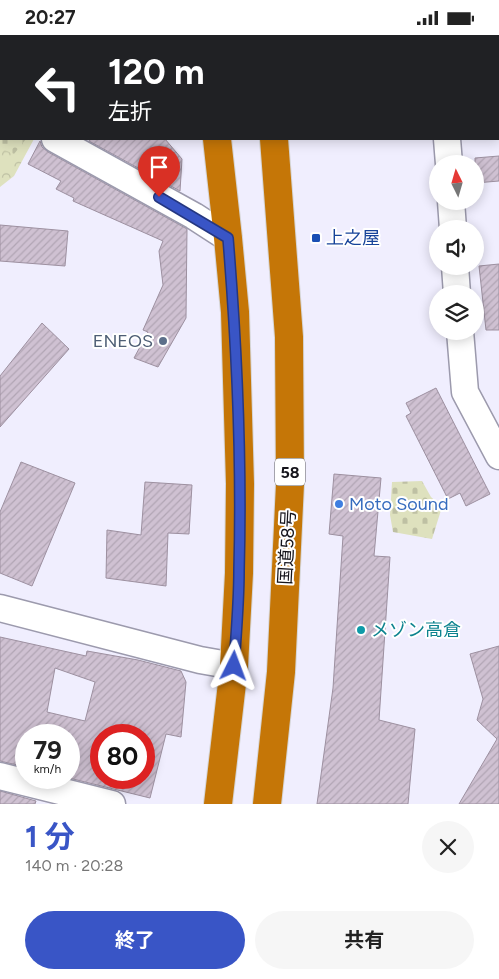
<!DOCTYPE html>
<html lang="ja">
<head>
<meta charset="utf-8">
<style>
	body { margin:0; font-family:Figtree,"Noto Sans JP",sans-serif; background:#f6f6f6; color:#222; height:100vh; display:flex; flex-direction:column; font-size:19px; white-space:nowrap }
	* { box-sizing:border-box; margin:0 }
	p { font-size:16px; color:#767676 }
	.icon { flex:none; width:28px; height:28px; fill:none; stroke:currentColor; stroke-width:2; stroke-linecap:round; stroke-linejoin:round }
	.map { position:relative; height:769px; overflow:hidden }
	.details { display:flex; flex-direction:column; background:#fff; flex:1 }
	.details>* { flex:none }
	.banner { position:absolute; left:0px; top:0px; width:500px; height:105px; box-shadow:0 2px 12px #0003; background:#202124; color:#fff; overflow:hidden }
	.needle { width:32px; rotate:355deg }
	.fabs { position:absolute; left:429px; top:120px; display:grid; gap:10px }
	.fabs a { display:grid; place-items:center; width:55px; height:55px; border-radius:50%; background:#fff; box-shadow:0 2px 12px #0003; font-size:25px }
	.speed { position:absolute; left:15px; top:689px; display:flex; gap:10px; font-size:25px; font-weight:700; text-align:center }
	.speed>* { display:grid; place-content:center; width:65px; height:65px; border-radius:50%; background:#fff; box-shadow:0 2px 12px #0003; line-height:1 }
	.speed small { font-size:12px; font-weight:400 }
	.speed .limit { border:8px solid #d22; background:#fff; color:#111 }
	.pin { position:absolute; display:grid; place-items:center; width:42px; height:42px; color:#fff; margin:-51px -21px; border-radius:50% 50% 50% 0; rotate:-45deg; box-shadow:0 0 5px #0007 }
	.pin .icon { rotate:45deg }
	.me { position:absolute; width:55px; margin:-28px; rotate:3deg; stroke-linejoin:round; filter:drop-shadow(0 0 4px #0008) }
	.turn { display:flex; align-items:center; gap:18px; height:105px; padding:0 25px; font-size:22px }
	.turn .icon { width:65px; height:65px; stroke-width:2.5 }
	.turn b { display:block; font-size:35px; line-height:42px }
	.round { display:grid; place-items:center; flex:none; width:52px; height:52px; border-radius:26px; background:#f6f6f6 }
	.headline { display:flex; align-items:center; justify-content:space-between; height:85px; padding:0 25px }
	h1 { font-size:30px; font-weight:700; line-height:38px; color:#3955c6 }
	.cta { display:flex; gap:10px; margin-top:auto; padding:10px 25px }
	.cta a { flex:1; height:58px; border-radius:30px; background:#3955c6; color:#fff; font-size:20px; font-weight:700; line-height:58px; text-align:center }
	.cta a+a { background:#f6f6f6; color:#222 }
	.status { display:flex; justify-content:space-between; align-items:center; height:35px; padding:0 25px; background:#fff; direction:ltr }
	.status svg { height:14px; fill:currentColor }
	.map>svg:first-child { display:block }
	.forest { fill:url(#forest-crowns) }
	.cemetery { fill:url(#cemetery-stones) }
	.building { fill:url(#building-hatch); stroke:#9d90a0; fill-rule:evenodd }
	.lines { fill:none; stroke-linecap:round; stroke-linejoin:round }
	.street-casing { stroke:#9c9aad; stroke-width:29 }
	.highway-casing { stroke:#d5d5d6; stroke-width:30 }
	.street { stroke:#fff; stroke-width:26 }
	.highway { stroke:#c57607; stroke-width:28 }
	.route-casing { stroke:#253781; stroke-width:12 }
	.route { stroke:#3955c6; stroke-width:9 }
	.transit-dot { fill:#1a4fb4; stroke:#fff; stroke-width:2 }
	.service-dot { fill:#5c6f8a; stroke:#fff; stroke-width:2 }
	.shop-dot { fill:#3f7fe0; stroke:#fff; stroke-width:2 }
	.culture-dot { fill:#0f9aa8; stroke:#fff; stroke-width:2 }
	.labels { text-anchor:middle; stroke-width:4; stroke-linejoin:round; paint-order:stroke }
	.shield { fill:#fff; stroke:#5b5a5f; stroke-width:1 }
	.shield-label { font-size:16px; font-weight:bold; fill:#15141b }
	.transit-label { font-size:18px; fill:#164399; stroke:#fff; text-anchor:start }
	.service-label { font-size:18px; fill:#4e5e75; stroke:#fff; text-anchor:end }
	.shop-label { font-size:18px; fill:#366cbe; stroke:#fff; text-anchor:start }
	.street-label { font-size:18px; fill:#15141b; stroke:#fff }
	.culture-label { font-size:18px; fill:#0d838f; stroke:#fff; text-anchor:start }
</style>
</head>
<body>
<div class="status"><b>20:27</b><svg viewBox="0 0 49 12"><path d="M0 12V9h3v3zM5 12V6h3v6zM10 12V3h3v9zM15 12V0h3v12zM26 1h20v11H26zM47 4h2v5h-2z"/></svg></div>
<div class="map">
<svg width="499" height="769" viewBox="0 0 499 769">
	<defs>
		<pattern id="forest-crowns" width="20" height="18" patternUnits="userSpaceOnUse" patternTransform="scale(1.25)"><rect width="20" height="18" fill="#dee1be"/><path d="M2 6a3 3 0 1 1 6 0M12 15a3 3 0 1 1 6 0" fill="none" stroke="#bec0a3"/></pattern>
		<pattern id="cemetery-stones" width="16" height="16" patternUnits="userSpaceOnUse" patternTransform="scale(1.25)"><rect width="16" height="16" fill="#dee1be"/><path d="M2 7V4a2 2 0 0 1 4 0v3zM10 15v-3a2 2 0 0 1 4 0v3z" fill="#bec0a3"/></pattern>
		<pattern id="building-hatch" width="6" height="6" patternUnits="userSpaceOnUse" patternTransform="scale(1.25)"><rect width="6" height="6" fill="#cfc1d2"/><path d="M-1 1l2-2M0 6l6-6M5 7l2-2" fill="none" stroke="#b1a5b4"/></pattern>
	</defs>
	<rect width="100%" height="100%" fill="#f0eefe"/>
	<polygon class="forest" points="0,69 1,104 34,104 14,141 0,152"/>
	<g class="cemetery">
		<polygon points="0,77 1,104 26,104 14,119 0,113"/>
		<polygon points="422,446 431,462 442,472 432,504 393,497 390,480 392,447"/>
	</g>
	<g class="building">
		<polygon points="90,104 165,104 182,124 180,156 89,106"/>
		<polygon points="40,106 42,112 48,117 187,194 186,283 158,332 134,323 148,297 143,295 163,250 159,216 163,206 73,166 74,163 56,154 61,146 28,129"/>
		<polygon points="499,121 499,146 475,148 475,123"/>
		<polygon points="0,190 68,196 65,231 0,226"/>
		<polygon points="499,229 499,295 486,295 479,231"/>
		<polygon points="42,288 69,314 0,392 0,341"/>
		<polygon points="436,353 490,459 466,471 460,458 448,464 406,381 411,378 406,368"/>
		<polygon points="21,427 75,448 32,551 0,538 0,477"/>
		<polygon points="334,439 381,443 374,521 390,522 379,685 415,694 408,769 317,769 333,653 343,501 329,499"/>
		<polygon points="145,447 192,450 189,499 168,498 166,551 106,543 107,495 141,500"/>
		<path d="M 0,602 L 86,621 L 87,616 L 138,625 L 181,636 L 186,647 L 181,702 L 166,699 L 150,763 L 69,743 L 69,700 L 26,700 L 26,732 L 0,726 ZM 55,633 L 95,647 L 85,686 L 47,677 ZM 101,700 L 144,700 L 144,742 L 101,742 Z"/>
		<polygon points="499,611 499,769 459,769 497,704 477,685 483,664 470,619"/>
		<polygon points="0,756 36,766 35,769 0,769"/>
	</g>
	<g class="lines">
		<g class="street-casing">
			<g id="street">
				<polyline points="434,0 434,1"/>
				<polyline points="0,57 1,58"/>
				<polyline points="55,104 194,181 228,203"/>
				<polyline points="447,104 449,129"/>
				<polyline points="451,166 453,194"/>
				<polyline points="455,231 457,259"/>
				<polyline points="460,296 465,357 499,421"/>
				<polyline points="0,573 200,625 234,631"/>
				<polyline points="0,741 112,769"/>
			</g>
		</g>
		<g class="highway-casing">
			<g id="highway">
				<polyline points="202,0 203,1"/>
				<polyline points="260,0 260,1"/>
				<polyline points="217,104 228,203 235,277 240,449 239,538 234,631 218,769"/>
				<polyline points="267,769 281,637 290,449 289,302 274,104"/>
			</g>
		</g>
		<use href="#street" class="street"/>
		<use href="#highway" class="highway"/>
	</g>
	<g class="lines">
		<g class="route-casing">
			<path id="route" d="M 159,162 L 228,203 C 237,313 242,425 239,536 C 239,568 236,600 234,631"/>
		</g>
		<use href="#route" class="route"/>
	</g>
	<rect class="transit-dot" x="311" y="198" width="10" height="10" rx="2.5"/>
	<circle class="service-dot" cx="163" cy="306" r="5"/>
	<circle class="shop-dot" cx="339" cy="469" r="5"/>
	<circle class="culture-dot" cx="361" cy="595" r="5"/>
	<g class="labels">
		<rect class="shield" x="275" y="423.5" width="30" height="27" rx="4"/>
		<g class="shield-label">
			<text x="290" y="443">58</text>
		</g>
		<g class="transit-label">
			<text x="326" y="209">上之屋</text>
		</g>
		<g class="service-label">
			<text x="153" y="312">ENEOS</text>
		</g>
		<g class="shop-label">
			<text x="349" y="475">Moto Sound</text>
		</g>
		<g class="street-label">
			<text transform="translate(287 512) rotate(-87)" y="6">国道58号</text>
		</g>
		<g class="culture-label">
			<text x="371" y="601">メゾン高倉</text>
		</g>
	</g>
</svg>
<div class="fabs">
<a><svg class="needle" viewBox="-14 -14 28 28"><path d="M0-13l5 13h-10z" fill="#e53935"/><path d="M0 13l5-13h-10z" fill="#767676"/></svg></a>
<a><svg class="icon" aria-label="sound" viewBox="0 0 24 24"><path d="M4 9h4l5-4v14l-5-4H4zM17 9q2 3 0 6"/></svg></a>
<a><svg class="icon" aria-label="layers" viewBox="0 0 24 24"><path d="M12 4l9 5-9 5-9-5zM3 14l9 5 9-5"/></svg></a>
</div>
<div class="speed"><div>79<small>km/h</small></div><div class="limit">80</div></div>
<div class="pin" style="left:159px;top:162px;background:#d93025"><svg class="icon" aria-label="arrive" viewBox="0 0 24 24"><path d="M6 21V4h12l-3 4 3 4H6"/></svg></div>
<svg class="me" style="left:234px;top:631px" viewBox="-20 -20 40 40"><path d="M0-17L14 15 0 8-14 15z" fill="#3955c6" stroke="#fff" stroke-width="4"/></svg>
<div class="banner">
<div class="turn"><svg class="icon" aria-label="left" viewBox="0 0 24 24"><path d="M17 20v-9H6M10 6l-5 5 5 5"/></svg><div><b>120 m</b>左折</div></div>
</div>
</div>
<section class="details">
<div class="headline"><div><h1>1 分</h1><p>140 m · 20:28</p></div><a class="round"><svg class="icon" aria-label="close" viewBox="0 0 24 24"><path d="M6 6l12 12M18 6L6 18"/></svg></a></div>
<div class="cta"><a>終了</a><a>共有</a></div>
</section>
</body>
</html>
